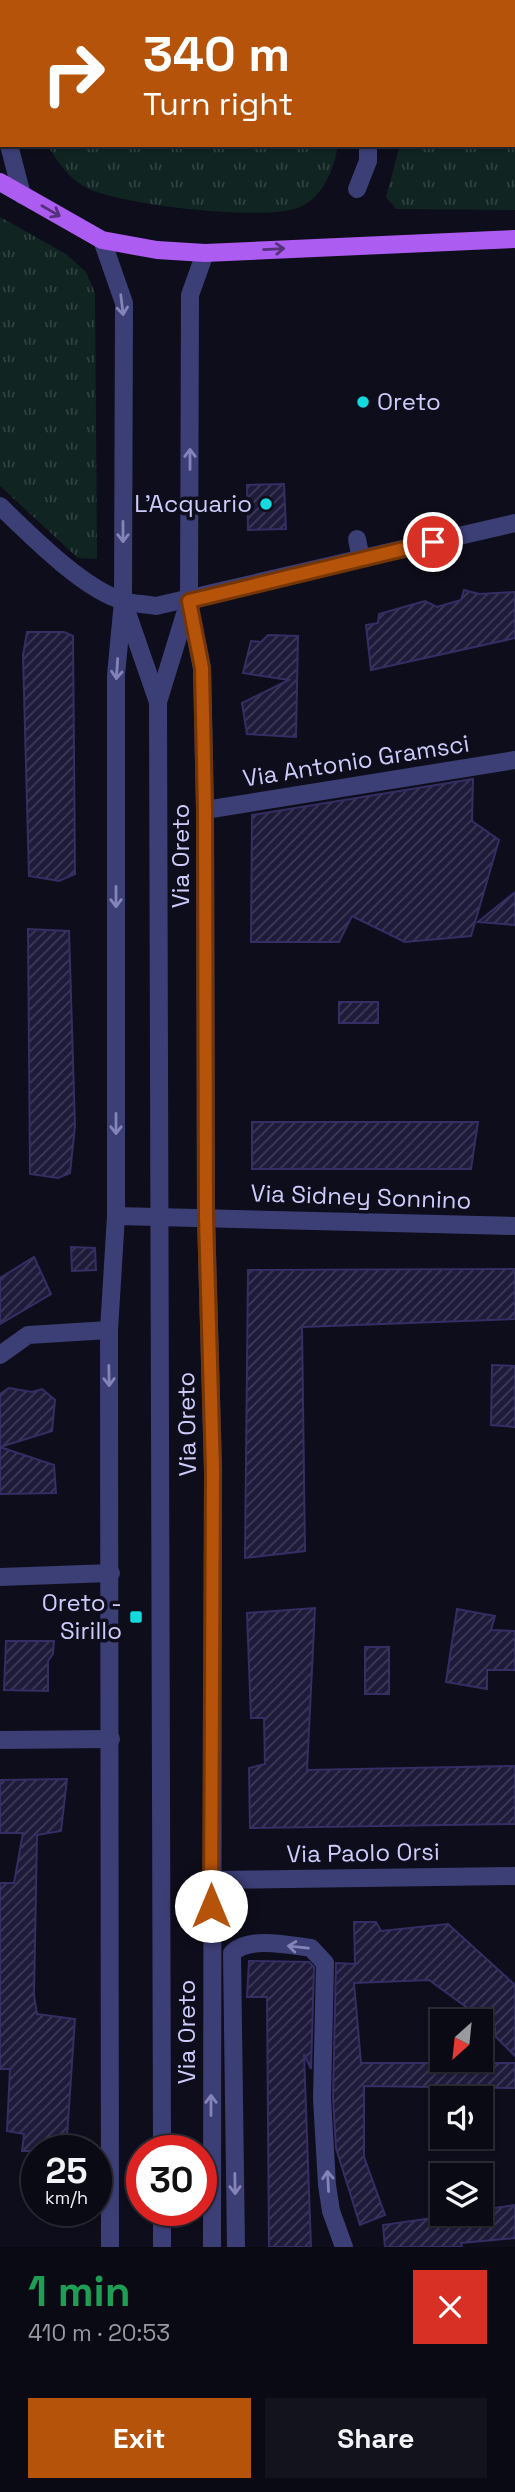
<!DOCTYPE html>
<html lang="en">
<head>
<meta charset="utf-8">
<style>
	body { margin:0; font-family:"Space Grotesk",sans-serif; background:#13131d; color:#f1f3f6; height:100vh; display:flex; flex-direction:column; font-size:26px; white-space:nowrap }
	* { box-sizing:border-box; margin:0 }
	p { font-size:23px; color:#999aa0 }
	.icon { flex:none; width:38px; height:38px; fill:none; stroke:currentColor; stroke-width:2; stroke-linecap:round; stroke-linejoin:round }
	.map { position:relative; height:2247px; overflow:hidden }
	.panel { display:flex; flex-direction:column; background:#0a0a14; flex:1 }
	.panel>* { flex:none }
	.guide { position:absolute; left:0px; top:0px; width:516px; height:147px; box-shadow:0 2px 5px #0004,0 0 0 2px #2a2b34; background:#b45309; color:#fff; overflow:hidden }
	.needle { width:46px; rotate:207deg }
	.fabs { position:absolute; left:430px; top:2009px; display:grid; gap:14px }
	.fabs a { display:grid; place-items:center; width:63px; height:63px; border-radius:0px; background:#0a0a14; box-shadow:0 2px 5px #0004,0 0 0 2px #2a2b34; font-size:35px }
	.speed { position:absolute; left:21px; top:2135px; display:flex; gap:14px; font-size:35px; font-weight:700; text-align:center }
	.speed>* { display:grid; place-content:center; width:91px; height:91px; border-radius:50%; background:#0a0a14; box-shadow:0 2px 5px #0004,0 0 0 2px #2a2b34; line-height:1 }
	.speed small { font-size:18px; font-weight:400 }
	.speed .limit { border:10px solid #d22; background:#fff; color:#111 }
	.pin { position:absolute; display:grid; place-items:center; width:60px; height:60px; color:#fff; margin:-30px; border:4px solid #fff; border-radius:50%; box-shadow:0 2px 7px #0007 }
	.me { position:absolute; width:77px; margin:-38px; rotate:0deg; stroke-linejoin:round; filter:drop-shadow(0 0 5px #0008) }
	.turn { display:flex; align-items:center; gap:24px; height:147px; padding:0 28px; font-size:32px }
	.turn .icon { width:91px; height:91px; stroke-width:2.5 }
	.turn b { display:block; font-size:49px; line-height:60px }
	.round { display:grid; place-items:center; flex:none; width:74px; height:74px; border-radius:0px; background:#13131d }
	.summary { display:flex; align-items:center; justify-content:space-between; height:119px; padding:0 28px }
	h1 { font-size:42px; font-weight:600; line-height:52px; color:#1e9e55 }
	.action { display:flex; gap:14px; margin-top:auto; padding:14px 28px }
	.action a { flex:1; height:80px; border-radius:0px; background:#b45309; color:#fff; font-size:28px; font-weight:600; line-height:80px; text-align:center }
	.action a+a { background:#13131d; color:#f1f3f6 }
	.map>svg:first-child { display:block }
	.grass { fill:url(#grass-tufts) }
	.building { fill:url(#building-hatch); stroke:#342e64; stroke-width:2 }
	.lines { fill:none; stroke-linecap:round; stroke-linejoin:round }
	.minor { stroke:#3c3e76; stroke-width:18 }
	.major { stroke:#ac5cf0; stroke-width:18 }
	.oneway { stroke:#55317b }
	.oneway2 { stroke:#8484b8 }
	.route-casing { stroke:#753606; stroke-width:18 }
	.route { stroke:#b45309; stroke-width:12 }
	.poi-dot { fill:#14dadd; stroke:#0e0d1b; stroke-width:2.5 }
	.labels { text-anchor:middle; stroke-width:7; stroke-linejoin:round; paint-order:stroke }
	.poi-label { font-size:24px; fill:#cccbfa; stroke:#0e0d1b; text-anchor:end }
	.street-label { font-size:24px; fill:#cccbfa; stroke:#0e0d1b }
</style>
</head>
<body>
<div class="map">
<svg width="515" height="2247" viewBox="0 0 515 2247">
	<defs>
		<pattern id="grass-tufts" width="24" height="20" patternUnits="userSpaceOnUse" patternTransform="scale(1.75)"><rect width="24" height="20" fill="#102422"/><path d="M3 7l-1-3M5 7V3M7 7l1-3M15 17l-1-3M17 17v-4M19 17l1-3" fill="none" stroke="#324243"/></pattern>
		<pattern id="building-hatch" width="6" height="6" patternUnits="userSpaceOnUse" patternTransform="scale(1.75)"><rect width="6" height="6" fill="#1e1a3a"/><path d="M-1 1l2-2M0 6l6-6M5 7l2-2" fill="none" stroke="#3e3a57"/></pattern>
	</defs>
	<rect width="100%" height="100%" fill="#0e0d1b"/>
	<g class="grass">
		<polygon points="515,117 515,210 396,209 386,197 400,145 514,145"/>
		<path d="M 47,145 L 338,145 C 334,169 324,196 300,207 C 268,222 120,205 87,188 C 69,179 58,162 47,145 Z"/>
		<polygon points="0,217 66,254 86,272 95,293 97,559 78,558 0,486"/>
	</g>
	<g class="building">
		<polygon points="284,484 286,529 248,530 247,485"/>
		<polygon points="464,590 479,594 515,592 515,638 371,670 366,625 378,623 379,614 425,601 437,607 461,600"/>
		<polygon points="27,632 64,632 73,636 75,874 59,881 29,876 23,655"/>
		<polygon points="268,635 298,636 296,737 247,734 242,703 289,680 243,673 251,641 261,642"/>
		<polygon points="473,779 472,821 499,840 471,936 405,942 352,916 339,942 251,942 252,815"/>
		<polygon points="515,892 515,925 478,922"/>
		<polygon points="28,929 69,931 75,1126 70,1173 58,1178 30,1174"/>
		<rect x="339" y="1002" width="39" height="21"/>
		<polygon points="252,1122 478,1122 471,1169 252,1169"/>
		<polygon points="71,1247 95,1248 96,1270 72,1271"/>
		<polygon points="34,1257 51,1294 0,1324 0,1278"/>
		<polygon points="515,1269 515,1319 302,1327 305,1551 245,1558 248,1270"/>
		<polygon points="492,1365 515,1366 515,1427 491,1425"/>
		<polygon points="9,1388 32,1392 42,1389 55,1400 52,1431 0,1447 54,1465 56,1493 0,1494 0,1394"/>
		<polygon points="315,1608 307,1770 515,1766 515,1824 250,1828 249,1768 265,1764 264,1718 251,1718 247,1613"/>
		<polygon points="457,1609 495,1616 491,1630 515,1631 515,1670 487,1670 487,1689 446,1682"/>
		<polygon points="6,1641 54,1641 53,1654 48,1661 48,1691 4,1690"/>
		<rect x="365" y="1647" width="24" height="47"/>
		<polygon points="67,1779 61,1831 37,1835 34,1995 37,2014 75,2019 66,2151 22,2151 24,2134 7,2131 10,2069 0,2069 0,1883 14,1883 23,1833 0,1833 0,1780"/>
		<polygon points="354,1922 376,1922 381,1931 448,1924 515,1985 515,2056 495,2036 495,2028 429,1980 354,1983 361,2063 515,2063 515,2088 364,2086 364,2157 385,2215 360,2225 336,2148 333,2098 336,1963 355,1964"/>
		<polygon points="249,1961 309,1962 314,1967 311,2069 304,2054 311,2247 269,2247 267,1997 247,1997"/>
		<polygon points="515,2205 515,2238 461,2243 462,2247 385,2247 383,2225 460,2214 481,2214 481,2210"/>
	</g>
	<g class="lines">
		<g class="minor">
			<polyline points="313,0 321,2"/>
			<polyline points="514,41 515,41"/>
			<polyline points="9,145 22,195"/>
			<polyline points="357,189 368,161 368,145"/>
			<polyline points="102,240 124,303 123,601 158,702"/>
			<path d="M 0,506 C 30,535 84,590 124,601 C 134,604 145,604 156,606 L 515,523"/>
			<polyline points="357,539 361,559"/>
			<polyline points="189,604 202,668 205,810 206,1217 213,1471 212,2247"/>
			<polyline points="205,810 515,760"/>
			<polyline points="116,1216 515,1226"/>
			<polyline points="0,1355 28,1335 109,1330"/>
			<polyline points="0,1577 111,1573"/>
			<polyline points="0,1740 111,1739"/>
			<polyline points="211,1880 515,1876"/>
			<polyline points="162,2151 158,702 189,601 190,295 205,253"/>
			<polyline points="110,2247 109,1330 116,1216 116,675 123,601"/>
			<polyline points="162,2247 162,2210"/>
			<path d="M 236,2247 L 232,1953 C 249,1936 289,1945 311,1948 L 325,1963 L 322,2098 L 327,2185 L 331,2211 L 344,2247"/>
		</g>
		<g class="major">
			<polyline points="68,0 76,2"/>
			<polyline points="141,0 144,2"/>
			<polyline points="514,98 515,98"/>
			<polyline points="0,182 102,240 157,250 205,253 515,239"/>
		</g>
	</g>
	<defs><path id="oneway-shaft" d="M-6 0H5M1.5-3L5.5 0L1.5 3" fill="none" stroke-width="1.6" stroke-linecap="round" stroke-linejoin="round" transform="scale(1.75)"/></defs>
	<g class="oneway">
		<use href="#oneway-shaft" transform="translate(51 211) rotate(30)"/>
		<use href="#oneway-shaft" transform="translate(274 249) rotate(-3)"/>
	</g>
	<g class="oneway2">
		<use href="#oneway-shaft" transform="translate(122 305) rotate(83)"/>
		<use href="#oneway-shaft" transform="translate(190 459) rotate(-90)"/>
		<use href="#oneway-shaft" transform="translate(123 532) rotate(90)"/>
		<use href="#oneway-shaft" transform="translate(117 669) rotate(94)"/>
		<use href="#oneway-shaft" transform="translate(116 897) rotate(90)"/>
		<use href="#oneway-shaft" transform="translate(116 1124) rotate(90)"/>
		<use href="#oneway-shaft" transform="translate(109 1376) rotate(89)"/>
		<use href="#oneway-shaft" transform="translate(298 1947) rotate(-174)"/>
		<use href="#oneway-shaft" transform="translate(211 2105) rotate(-90)"/>
		<use href="#oneway-shaft" transform="translate(328 2181) rotate(-93)"/>
		<use href="#oneway-shaft" transform="translate(235 2184) rotate(89)"/>
	</g>
	<g class="lines">
		<g class="route-casing">
			<polyline id="route" points="211,1906 213,1471 206,1217 205,810 202,668 189,601 433,542"/>
		</g>
		<use href="#route" class="route"/>
	</g>
	<g class="poi-dot">
		<circle cx="363" cy="402" r="7"/>
		<circle cx="266" cy="504" r="7"/>
		<rect x="129" y="1610" width="14" height="14" rx="3.5"/>
	</g>
	<g class="labels">
		<g class="poi-label">
			<text x="377" y="410" text-anchor="start">Oreto</text>
			<text x="252" y="512">L'Acquario</text>
			<text x="122" y="1611">Oreto -<tspan x="122" dy="28">Sirillo</tspan></text>
		</g>
		<g class="street-label">
			<text transform="translate(356 761) rotate(-9)" y="8">Via Antonio Gramsci</text>
			<text transform="translate(181 856) rotate(-90)" y="8">Via Oreto</text>
			<text transform="translate(361 1197) rotate(2)" y="8">Via Sidney Sonnino</text>
			<text transform="translate(187 1424) rotate(-91)" y="8">Via Oreto</text>
			<text transform="translate(363 1853) rotate(-1)" y="8">Via Paolo Orsi</text>
			<text transform="translate(187 2032) rotate(-90)" y="8">Via Oreto</text>
		</g>
	</g>
</svg>
<div class="fabs">
<a><svg class="needle" viewBox="-14 -14 28 28"><path d="M0-13l5 13h-10z" fill="#e53935"/><path d="M0 13l5-13h-10z" fill="#999aa0"/></svg></a>
<a><svg class="icon" aria-label="sound" viewBox="0 0 24 24"><path d="M4 9h4l5-4v14l-5-4H4zM17 9q2 3 0 6"/></svg></a>
<a><svg class="icon" aria-label="layers" viewBox="0 0 24 24"><path d="M12 4l9 5-9 5-9-5zM3 14l9 5 9-5"/></svg></a>
</div>
<div class="speed"><div>25<small>km/h</small></div><div class="limit">30</div></div>
<div class="pin" style="left:433px;top:542px;background:#d93025"><svg class="icon" aria-label="arrive" viewBox="0 0 24 24"><path d="M6 21V4h12l-3 4 3 4H6"/></svg></div>
<svg class="me" style="left:211px;top:1906px" viewBox="-20 -20 40 40"><circle r="19" fill="#fff"/><path d="M0-13L10 11 0 6-10 11z" fill="#b45309"/></svg>
<div class="guide">
<div class="turn"><svg class="icon" aria-label="right" viewBox="0 0 24 24"><path d="M7 20v-9h11M14 6l5 5-5 5"/></svg><div><b>340 m</b>Turn right</div></div>
</div>
</div>
<section class="panel">
<div class="summary"><div><h1>1 min</h1><p>410 m · 20:53</p></div><a class="round" style="background:#d93025;color:#fff"><svg class="icon" aria-label="close" viewBox="0 0 24 24"><path d="M6 6l12 12M18 6L6 18"/></svg></a></div>
<div class="action"><a>Exit</a><a>Share</a></div>
</section>
</body>
</html>
